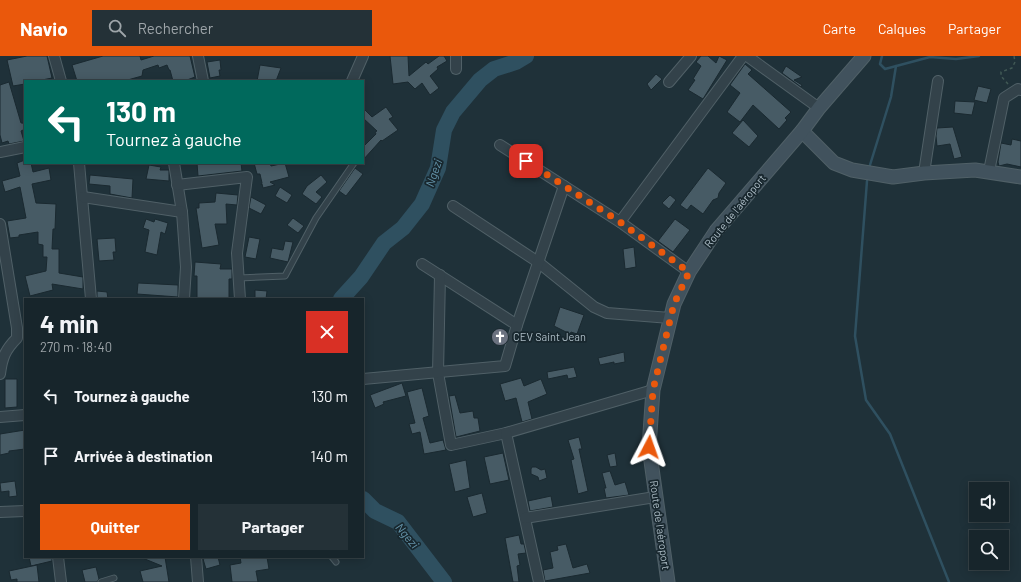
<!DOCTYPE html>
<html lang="fr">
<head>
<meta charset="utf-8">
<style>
	body { margin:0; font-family:Barlow,sans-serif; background:#243137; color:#f1f3f6; height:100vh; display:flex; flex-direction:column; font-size:15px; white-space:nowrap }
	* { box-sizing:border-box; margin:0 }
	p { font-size:13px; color:#9ea5a9 }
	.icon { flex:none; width:22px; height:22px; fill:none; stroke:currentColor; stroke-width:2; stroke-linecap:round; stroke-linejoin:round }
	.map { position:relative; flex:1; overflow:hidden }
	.drawer { position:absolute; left:24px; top:242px; width:340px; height:260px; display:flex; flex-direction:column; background:#17252b; border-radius:0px; box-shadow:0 2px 10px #0003,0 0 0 1px #364247 }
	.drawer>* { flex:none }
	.top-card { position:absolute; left:24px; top:24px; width:340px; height:84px; border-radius:0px; box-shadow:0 2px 10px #0003,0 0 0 1px #364247; background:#00695c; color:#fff; overflow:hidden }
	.controls { position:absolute; left:969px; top:426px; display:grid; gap:8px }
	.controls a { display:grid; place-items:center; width:40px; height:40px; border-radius:0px; background:#17252b; box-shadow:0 2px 10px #0003,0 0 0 1px #364247; font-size:20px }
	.pin { position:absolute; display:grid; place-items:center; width:34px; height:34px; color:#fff; margin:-17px; border-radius:8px; box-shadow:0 2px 6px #0006 }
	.me { position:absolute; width:44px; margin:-22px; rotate:4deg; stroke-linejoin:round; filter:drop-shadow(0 0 3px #0008) }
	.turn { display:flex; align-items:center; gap:14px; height:84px; padding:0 16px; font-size:18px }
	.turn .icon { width:52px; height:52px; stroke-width:2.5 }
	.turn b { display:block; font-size:28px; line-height:34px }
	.round { display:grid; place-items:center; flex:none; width:42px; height:42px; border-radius:0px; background:#243137 }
	.overview { display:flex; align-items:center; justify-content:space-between; height:68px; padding:0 16px }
	h1 { font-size:24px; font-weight:700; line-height:30px }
	.cta { display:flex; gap:8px; margin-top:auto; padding:8px 16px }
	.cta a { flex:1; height:46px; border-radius:0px; background:#ea580c; color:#fff; font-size:16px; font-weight:700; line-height:46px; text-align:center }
	.cta a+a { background:#243137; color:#f1f3f6 }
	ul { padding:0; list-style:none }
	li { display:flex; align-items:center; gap:12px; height:60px; padding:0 16px }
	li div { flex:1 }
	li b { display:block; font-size:15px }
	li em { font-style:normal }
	header { display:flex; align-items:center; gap:24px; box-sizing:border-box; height:56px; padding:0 20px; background:#ea580c; color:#fff }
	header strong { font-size:19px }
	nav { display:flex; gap:22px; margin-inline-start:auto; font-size:14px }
	.search { width:280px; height:36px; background:#243137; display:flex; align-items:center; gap:10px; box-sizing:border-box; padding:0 14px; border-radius:0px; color:#9ea5a9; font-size:15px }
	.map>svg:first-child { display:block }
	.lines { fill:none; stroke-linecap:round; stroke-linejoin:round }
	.stream { stroke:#2f5060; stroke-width:2.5 }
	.river { stroke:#2f5060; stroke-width:16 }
	.building { fill:#475b65; stroke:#1a2930 }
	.lane-casing { stroke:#506067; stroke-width:7 }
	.street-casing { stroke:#506067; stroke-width:12 }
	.secondary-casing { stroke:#506067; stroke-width:15 }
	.path { stroke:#415955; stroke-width:1.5; stroke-dasharray:3 3; stroke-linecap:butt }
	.lane { stroke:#33424a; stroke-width:5 }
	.street { stroke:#33424a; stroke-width:10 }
	.secondary { stroke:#41525d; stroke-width:13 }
	.route { stroke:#ea580c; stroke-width:7; stroke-dasharray:0 12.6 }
	.labels { text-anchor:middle; stroke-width:3.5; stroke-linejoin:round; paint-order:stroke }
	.street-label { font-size:11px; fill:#adbdc6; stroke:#18272e }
	.poi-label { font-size:11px; fill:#adbdc6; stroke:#18272e; text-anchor:start }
	.water-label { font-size:12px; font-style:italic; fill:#6392a8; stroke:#18272e }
</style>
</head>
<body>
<header>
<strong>Navio</strong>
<div class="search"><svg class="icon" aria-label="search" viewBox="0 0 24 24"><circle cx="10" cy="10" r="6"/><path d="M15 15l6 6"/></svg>Rechercher</div>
<nav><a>Carte</a><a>Calques</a><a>Partager</a></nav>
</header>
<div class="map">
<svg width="1021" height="526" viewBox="0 0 1021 526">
	<rect width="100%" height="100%" fill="#1f3139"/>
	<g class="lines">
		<g class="stream">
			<polyline points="882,0 880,8 885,13 930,1 956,3 979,0"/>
			<polyline points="870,109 891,41 896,10"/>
			<polyline points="867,125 855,280 866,344 890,378 949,526"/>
		</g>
		<g class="river">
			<polyline points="341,243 361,221 384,187 403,172 422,148 438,112 444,74 453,56 480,24 494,13 516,6 526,0"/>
			<polyline points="363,443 375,455 398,466 444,526"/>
		</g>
	</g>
	<g class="building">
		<polygon points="27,0 47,0 52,22 37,25 25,25 25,28 13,30 7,4"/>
		<polygon points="103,0 140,0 141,4 154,0 190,0 195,21 187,24 187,25 173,25 170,14 169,14 167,9 159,12 158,9 143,14 142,20 124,25 77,25 72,9"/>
		<polygon points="390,0 408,0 409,20 426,6 428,8 439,0 444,0 447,5 437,11 438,13 430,20 439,32 430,39 422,27 415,33 408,26 393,28"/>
		<polygon points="701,0 708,0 716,7 719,0 727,4 703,43 688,34 695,24 693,23 701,10 696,6"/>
		<polygon points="220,4 221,14 219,14 220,20 210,22 207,6"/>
		<polygon points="745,8 752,14 748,18 791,56 785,62 787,64 779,73 753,49 740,66 727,56 740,37 730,29"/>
		<polygon points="260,9 281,12 276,25 257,25"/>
		<polygon points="786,10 802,21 794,24 802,29 801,31 782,17"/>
		<polygon points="656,18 662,23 651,34 647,28"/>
		<polygon points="9,26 21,67 23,67 25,73 21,75 24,85 9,88 8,85 2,87 0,79 0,29"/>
		<polygon points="978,30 991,33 987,47 974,44"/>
		<polygon points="955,45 975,46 972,59 954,57"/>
		<polygon points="386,51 393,61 389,63 398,74 382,85 381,84 363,104 363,91 376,78 375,76 377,75 363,62 363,52 372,61"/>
		<polygon points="743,64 758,80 749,91 732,77"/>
		<polygon points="953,71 962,101 954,103 950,88 937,90 936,80 937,72"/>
		<polygon points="1012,83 1021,85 1021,111 1007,108 999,110 998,106 1001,87 1011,89"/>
		<polygon points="25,104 25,107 31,107 33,116 49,112 51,124 32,128 36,147 56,148 55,173 53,173 52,193 59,193 59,217 83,221 83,233 52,228 53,234 30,240 25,220 46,215 47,201 43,201 43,189 38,188 38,176 19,179 19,181 10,182 7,165 26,162 20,131 5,136 2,125 20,120 17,107"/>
		<polygon points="197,107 241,107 242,115 198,120"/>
		<polygon points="254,107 270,107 271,110 285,107 289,121 270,126 275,129 263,132 262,128 261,129 262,127 260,118 257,118"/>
		<polygon points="149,109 161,111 160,114 169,114 169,125 146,123"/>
		<polygon points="355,112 363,118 346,140 339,135"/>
		<polygon points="708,112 726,127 719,137 718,142 713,144 703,158 691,149 687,154 680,149"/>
		<polygon points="90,119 133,123 132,142 110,138 110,130 89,128"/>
		<polygon points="321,119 327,126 316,136 322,141 316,148 302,138 307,130"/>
		<polygon points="280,131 292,139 287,147 275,140"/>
		<polygon points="216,137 238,139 237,149 226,148 227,168 215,168 219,189 202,192 196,152 199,152 199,147 215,146"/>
		<polygon points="670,139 676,144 669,153 662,147"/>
		<polygon points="251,141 266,149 261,158 249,152"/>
		<polygon points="293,162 304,170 298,177 287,169"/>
		<polygon points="146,163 154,166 155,163 168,167 165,178 161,176 157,199 145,196 149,174 143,172"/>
		<polygon points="675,163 690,174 673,196 658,185"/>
		<polygon points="249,181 260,183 256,203 245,201"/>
		<polygon points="115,182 116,196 113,196 114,204 99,205 97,183"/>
		<polygon points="285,185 293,186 288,206 270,202 272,192 283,194"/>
		<polygon points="634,191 636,211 625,213 623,193"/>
		<polygon points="195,206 221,208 220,213 232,213 232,223 229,223 229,243 197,243 197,220 194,220"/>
		<polygon points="138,227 178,229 178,241 137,238"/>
		<polygon points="255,234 267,235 266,243 255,243"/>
		<polygon points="97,235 107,236 108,243 97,243"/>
		<polygon points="560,251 584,259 577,278 571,276 570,278 554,270"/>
		<polygon points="624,296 625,306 614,308 614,306 600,309 598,302"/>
		<polygon points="574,311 577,321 568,323 567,319 548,323 547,316"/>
		<polygon points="521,322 524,330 541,323 547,338 528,346 532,363 522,366 516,342 505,345 500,328"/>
		<polygon points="5,323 17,323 17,351 5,352"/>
		<polygon points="402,327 406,340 383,346 384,348 375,352 370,339"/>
		<polygon points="422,332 429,360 423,362 430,387 443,384 446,394 424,398 420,376 412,378 409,368 415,367 407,336"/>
		<polygon points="455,339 460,357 473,355 474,362 478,362 480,375 456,381 449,340"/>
		<polygon points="25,374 25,393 9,395 9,397 0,399 0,378"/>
		<polygon points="579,381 582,393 579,393 588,435 578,438 571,404 574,403 568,384"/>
		<polygon points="503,397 509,424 490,428 484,401"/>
		<polygon points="615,397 617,410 610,411 607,399"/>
		<polygon points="466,404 470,432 455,436 449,408"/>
		<polygon points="532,411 536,411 541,414 545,413 547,422 539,425 538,421 531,418 531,413"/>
		<polygon points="610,415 615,429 625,426 629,439 606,442 604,432 606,432 602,417"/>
		<polygon points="15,425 17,440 9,441 9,435 1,436 0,427"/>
		<polygon points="482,437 487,457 473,461 467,441"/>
		<polygon points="551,440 553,451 530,455 528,445"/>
		<polygon points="519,479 521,488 524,488 526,497 518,498 520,509 517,510 519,526 513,526 505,482"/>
		<polygon points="566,488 573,512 587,508 590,517 545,525 543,514 553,512 550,496 558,494 557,490"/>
		<polygon points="29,501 52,501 52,505 31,510"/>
		<polygon points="140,501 165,501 169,526 143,526 140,515 162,510"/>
		<polygon points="210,501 218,501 220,509 206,513 203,503"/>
		<polygon points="240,501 267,501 269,513 256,515 258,526 232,526 230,509 241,507"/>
		<polygon points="37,509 39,526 17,526 17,523 11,524 9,515"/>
		<polygon points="96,511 99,523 97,526 85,526 82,514"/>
	</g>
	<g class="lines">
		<g class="lane-casing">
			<g id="lane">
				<polyline points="239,222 285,220 316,162 354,107"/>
				<polyline points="332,501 336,506"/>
				<polyline points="101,526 114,522"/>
			</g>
		</g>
		<g class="street-casing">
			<g id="street">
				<polyline points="54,0 61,25"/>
				<polyline points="198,0 203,25"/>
				<polyline points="456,0 456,13"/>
				<polyline points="747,0 819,52"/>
				<polyline points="352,25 363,0"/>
				<polyline points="669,26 691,0"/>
				<polyline points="500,89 620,166 689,216"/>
				<polyline points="0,96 25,91"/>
				<polyline points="79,107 91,243"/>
				<polyline points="174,107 182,156 186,211 184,243"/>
				<polyline points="989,115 1004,42 1018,33 1021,34"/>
				<polyline points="924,117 938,25"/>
				<polyline points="177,129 247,121 237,197 240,243"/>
				<polyline points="83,141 182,156"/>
				<polyline points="453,150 538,206 594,251 607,257 670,262"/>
				<polyline points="620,166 743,0"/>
				<path d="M 0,168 L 17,272 L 17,282 C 5,294 2,302 0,318"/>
				<polyline points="422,208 517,269"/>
				<polyline points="440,219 438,317 451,389 506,377 653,334"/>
				<polyline points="363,323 505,310 517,269 564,130"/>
				<polyline points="0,361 25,359"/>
				<polyline points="506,377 539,526"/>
				<polyline points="0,456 25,455"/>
				<polyline points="525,462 655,441"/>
				<polyline points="58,501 61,526"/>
				<polyline points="196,501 198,526"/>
			</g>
		</g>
		<g class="secondary-casing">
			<g id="secondary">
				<polyline points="802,75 834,107 852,114 893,121 924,117 975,114 1021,121"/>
				<polyline points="668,526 649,391 653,334 674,248 689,216 716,175 802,75 819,52 864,0"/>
			</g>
		</g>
		<polyline class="path" points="1008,28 1001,20 1001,16 1012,12 1015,6 1014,0"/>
		<use href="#lane" class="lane"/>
		<use href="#street" class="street"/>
		<use href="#secondary" class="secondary"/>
	</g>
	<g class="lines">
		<polyline class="route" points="526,105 620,166 689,216 674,248 653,334 649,391"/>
	</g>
	<defs>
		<g id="church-disc" transform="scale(0.9)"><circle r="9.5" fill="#6b7280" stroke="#18272e"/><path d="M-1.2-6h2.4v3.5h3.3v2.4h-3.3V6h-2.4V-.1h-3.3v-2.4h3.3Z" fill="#fff"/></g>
	</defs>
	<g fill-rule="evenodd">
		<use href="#church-disc" x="500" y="281"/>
	</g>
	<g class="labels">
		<g class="street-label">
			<text transform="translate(735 155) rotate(-51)" y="4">Route de l'aéroport</text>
			<text transform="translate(660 469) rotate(82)" y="4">Route de l'aéroport</text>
		</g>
		<g class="poi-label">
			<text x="513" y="285">CEV Saint Jean</text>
		</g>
		<g class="water-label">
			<text transform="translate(434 117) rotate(-71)" y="4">Ngezi</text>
			<text transform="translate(407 480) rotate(50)" y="4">Ngezi</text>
		</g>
	</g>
</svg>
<div class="controls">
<a><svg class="icon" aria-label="sound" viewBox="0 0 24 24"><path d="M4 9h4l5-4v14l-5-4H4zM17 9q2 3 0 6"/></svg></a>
<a><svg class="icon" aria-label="search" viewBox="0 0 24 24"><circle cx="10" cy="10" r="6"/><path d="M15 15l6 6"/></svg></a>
</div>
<div class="pin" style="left:526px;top:105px;background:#d93025"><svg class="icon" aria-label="arrive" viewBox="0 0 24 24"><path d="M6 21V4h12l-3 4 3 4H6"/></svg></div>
<svg class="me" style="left:649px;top:391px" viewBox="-20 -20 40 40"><path d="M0-17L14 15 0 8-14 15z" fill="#ea580c" stroke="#fff" stroke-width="4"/></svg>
<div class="top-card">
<div class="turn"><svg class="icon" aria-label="left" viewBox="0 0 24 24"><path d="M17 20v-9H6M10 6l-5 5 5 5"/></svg><div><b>130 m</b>Tournez à gauche</div></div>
</div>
<section class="drawer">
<div class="overview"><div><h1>4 min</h1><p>270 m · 18:40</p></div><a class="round" style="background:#d93025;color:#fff"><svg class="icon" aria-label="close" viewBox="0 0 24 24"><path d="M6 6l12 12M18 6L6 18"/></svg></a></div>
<ul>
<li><svg class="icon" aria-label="left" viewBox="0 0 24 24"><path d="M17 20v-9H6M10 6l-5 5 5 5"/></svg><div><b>Tournez à gauche</b></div><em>130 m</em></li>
<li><svg class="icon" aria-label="arrive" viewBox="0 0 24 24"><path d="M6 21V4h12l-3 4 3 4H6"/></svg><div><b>Arrivée à destination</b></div><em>140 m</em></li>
</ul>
<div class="cta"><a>Quitter</a><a>Partager</a></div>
</section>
</div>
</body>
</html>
